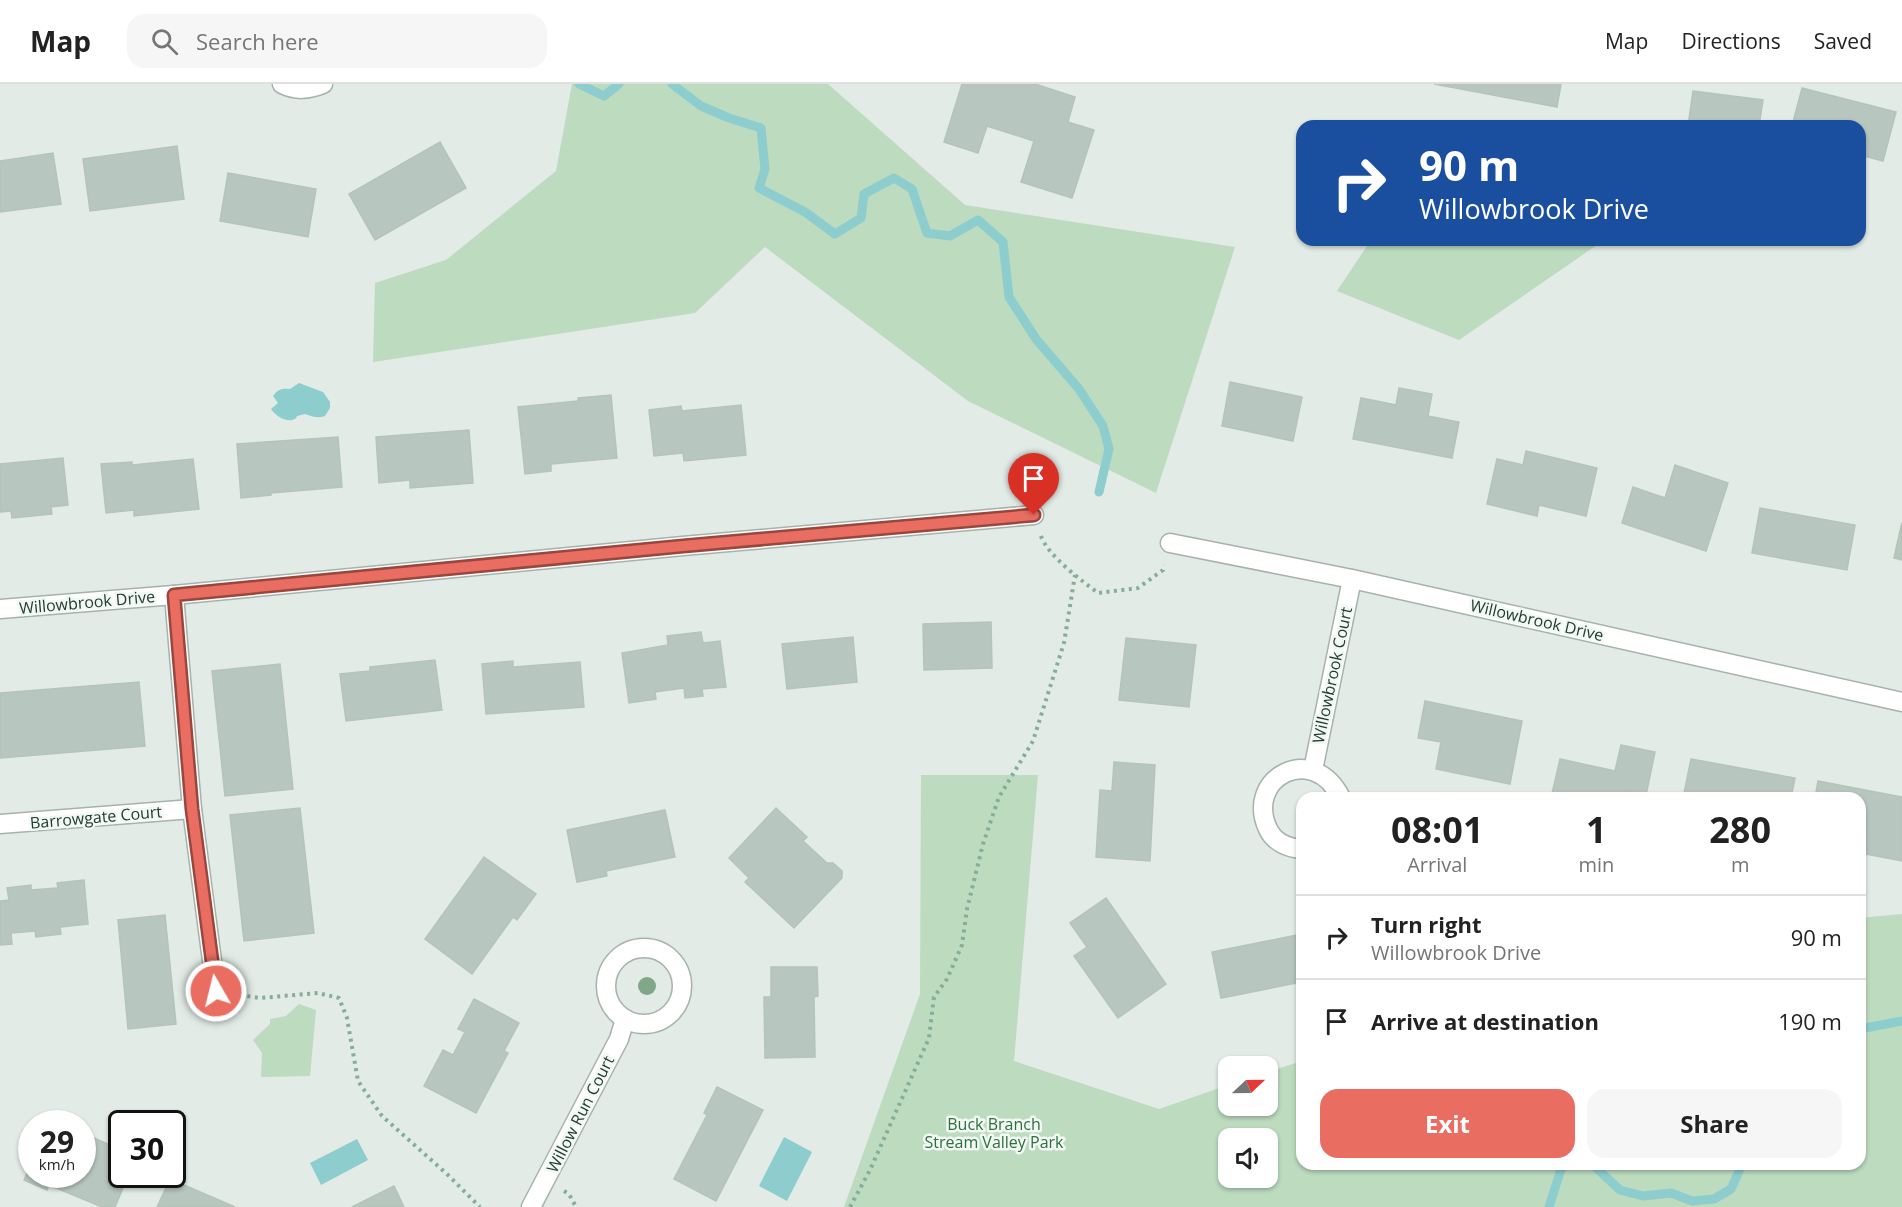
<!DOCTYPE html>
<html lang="en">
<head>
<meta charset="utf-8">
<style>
	body { margin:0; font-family:"Open Sans",sans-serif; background:#f6f6f6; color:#222; height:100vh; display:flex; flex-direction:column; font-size:22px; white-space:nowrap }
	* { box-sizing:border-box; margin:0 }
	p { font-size:20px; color:#767676 }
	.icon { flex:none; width:33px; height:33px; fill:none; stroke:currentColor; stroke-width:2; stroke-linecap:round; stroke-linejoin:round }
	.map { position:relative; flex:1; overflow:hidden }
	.panel { position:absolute; left:1296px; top:708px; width:570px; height:378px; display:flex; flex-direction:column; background:#fff; border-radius:18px; box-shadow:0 2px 4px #0004 }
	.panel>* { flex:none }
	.top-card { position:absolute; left:1296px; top:36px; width:570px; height:126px; border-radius:18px; box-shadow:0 2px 4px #0004; background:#1a4fa0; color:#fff; overflow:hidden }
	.needle { width:39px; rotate:68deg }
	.buttons { position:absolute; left:1218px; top:972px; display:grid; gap:12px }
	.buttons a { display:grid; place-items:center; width:60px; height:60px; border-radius:12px; background:#fff; box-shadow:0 2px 4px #0004; font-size:30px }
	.speed { position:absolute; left:18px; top:1026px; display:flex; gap:12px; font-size:30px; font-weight:700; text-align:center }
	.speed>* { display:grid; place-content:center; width:78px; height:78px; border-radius:50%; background:#fff; box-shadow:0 2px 4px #0004; line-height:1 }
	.speed small { font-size:15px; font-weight:400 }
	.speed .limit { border:3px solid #111; border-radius:9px; background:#fff; color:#111 }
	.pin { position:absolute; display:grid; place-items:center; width:51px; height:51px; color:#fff; margin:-62px -26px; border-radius:50% 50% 50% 0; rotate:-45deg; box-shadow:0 0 6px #0007 }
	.pin .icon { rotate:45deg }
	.me { position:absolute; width:66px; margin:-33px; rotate:352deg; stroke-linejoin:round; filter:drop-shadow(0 0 4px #0008) }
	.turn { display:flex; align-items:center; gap:21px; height:126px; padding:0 24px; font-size:27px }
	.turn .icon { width:78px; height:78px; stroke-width:2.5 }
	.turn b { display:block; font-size:42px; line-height:51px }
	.eta { display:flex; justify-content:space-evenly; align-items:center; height:102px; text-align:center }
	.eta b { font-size:36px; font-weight:700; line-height:42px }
	.cta { display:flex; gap:12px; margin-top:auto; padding:12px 24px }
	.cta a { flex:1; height:69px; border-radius:18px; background:#ea6d61; color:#fff; font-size:24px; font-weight:700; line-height:69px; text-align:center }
	.cta a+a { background:#f6f6f6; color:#222 }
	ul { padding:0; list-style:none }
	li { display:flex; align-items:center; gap:18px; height:84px; padding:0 24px; border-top:2px solid #e0e0e0 }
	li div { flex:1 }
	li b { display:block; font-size:22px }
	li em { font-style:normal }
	header { display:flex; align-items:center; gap:36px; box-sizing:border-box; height:84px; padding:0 30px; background:#fff; border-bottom:2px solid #e0e0e0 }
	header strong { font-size:28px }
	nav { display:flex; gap:33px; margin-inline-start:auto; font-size:21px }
	.search { width:420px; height:54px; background:#f6f6f6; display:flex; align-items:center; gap:15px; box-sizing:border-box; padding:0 21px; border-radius:18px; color:#767676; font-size:22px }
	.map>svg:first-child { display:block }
	.green { fill:#bcdbbf; fill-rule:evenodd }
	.water { fill:#8dcdcd }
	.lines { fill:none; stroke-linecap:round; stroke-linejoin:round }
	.stream { stroke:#8dcdcd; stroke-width:9 }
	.building { fill:#b7c6be; stroke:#b4c4bb; stroke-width:1.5 }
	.street-casing { stroke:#a5b3ab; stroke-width:21 }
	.path { stroke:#84ad9a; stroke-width:4; stroke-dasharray:3 4.5; stroke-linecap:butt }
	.street { stroke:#fff; stroke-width:18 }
	.tree { fill:#80a789 }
	.route-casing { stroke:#98473f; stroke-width:15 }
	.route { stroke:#ea6d61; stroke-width:10 }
	.labels { text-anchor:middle; stroke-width:5; stroke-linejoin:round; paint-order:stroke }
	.street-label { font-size:16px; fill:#233b31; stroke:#f2f8f4 }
	.park-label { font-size:16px; fill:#2f6f3e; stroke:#f2f8f4 }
</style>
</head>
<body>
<header>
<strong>Map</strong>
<div class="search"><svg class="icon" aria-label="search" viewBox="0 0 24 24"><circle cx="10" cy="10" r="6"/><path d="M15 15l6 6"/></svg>Search here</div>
<nav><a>Map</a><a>Directions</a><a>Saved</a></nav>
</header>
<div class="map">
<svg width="1902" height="1123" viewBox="0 0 1902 1123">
	<rect width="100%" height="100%" fill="#e2ebe5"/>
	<g class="green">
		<polygon points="572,0 828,0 965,121 1235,163 1156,409 968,317 765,163 695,229 373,278 375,199 446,176 556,87"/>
		<polygon points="1371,156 1595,156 1597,161 1459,256 1337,207"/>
		<path d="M 921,691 L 1038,691 L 1014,977 L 1159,1025 L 1228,1001 L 1228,1022 L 1268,1022 L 1268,988 L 1302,977 L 1302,1080 L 1860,1080 L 1860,834 L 1902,830 L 1902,1123 L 844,1123 L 920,910 ZM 1228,1054 L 1268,1054 L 1268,1094 L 1228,1094 Z"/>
		<polygon points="299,920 316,926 310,992 261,993 262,969 253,956 270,940 270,935 286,932"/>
	</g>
	<g class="water">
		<path d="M 299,299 L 323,308 L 330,318 L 330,324 L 325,332 C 312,336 308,328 301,331 C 292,333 301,333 292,336 C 285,338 275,331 271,325 L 278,319 L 273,312 C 278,305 283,304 290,305 Z"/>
		<polygon points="784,1053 812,1068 787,1117 759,1102"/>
		<polygon points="357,1055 368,1076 321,1101 310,1079"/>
	</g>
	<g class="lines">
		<g class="stream">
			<polyline points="579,0 604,12 619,0"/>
			<polyline points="672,0 701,22 729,34 761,44 765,85 759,104 805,128 835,150 861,134 864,110 894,94 912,105 927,149 950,152 978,136 1003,158 1009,213 1036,255 1079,305 1103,342 1109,365 1099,408"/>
			<polyline points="1860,945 1902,937"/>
			<polyline points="1592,1080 1620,1106 1643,1112 1671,1109 1692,1117 1714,1115 1731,1105 1740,1085 1739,1080"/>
			<polyline points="1549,1123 1561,1085 1569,1080"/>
		</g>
	</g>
	<g class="building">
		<polygon points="962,0 1035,0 1075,13 1068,38 1094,46 1072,114 1021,98 1034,57 987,42 978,69 944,58"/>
		<polygon points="1434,0 1561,0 1557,23"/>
		<polygon points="1802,4 1896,28 1883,77 1860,71 1860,42 1792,42"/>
		<polygon points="1693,7 1763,16 1759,42 1688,42"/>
		<polygon points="440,58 466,104 375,156 349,110"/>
		<polygon points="177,62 184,115 90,127 83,75"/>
		<polygon points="53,69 61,120 0,128 0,77"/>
		<polygon points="228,89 316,105 308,153 220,137"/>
		<polygon points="1230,298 1302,313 1293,357 1222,342"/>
		<polygon points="1399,304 1432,310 1428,332 1459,338 1452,374 1353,355 1361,314 1396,321"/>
		<polygon points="611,311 617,374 551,380 551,387 525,390 518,323 578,317 578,314"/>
		<polygon points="741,321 746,371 684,377 683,369 654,372 649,326 681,322 682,327"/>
		<polygon points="469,346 473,399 410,404 410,396 379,399 376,353"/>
		<polygon points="338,353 342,403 271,409 271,411 241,414 237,360"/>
		<polygon points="1526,367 1597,384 1586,432 1539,421 1537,432 1487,420 1497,375 1523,381"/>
		<polygon points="63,374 68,421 51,423 52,430 12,434 11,427 0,428 0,380"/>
		<polygon points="193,375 199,425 134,432 134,426 106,429 101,380 132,378 132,381"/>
		<polygon points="1675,381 1728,399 1706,467 1622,439 1633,403 1665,414"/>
		<polygon points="1760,424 1855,441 1847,486 1752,469"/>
		<polygon points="1902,438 1902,476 1894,474"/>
		<polygon points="991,538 992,584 924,586 923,540"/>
		<polygon points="701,548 703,559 720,557 726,603 702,605 703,612 685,614 684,604 655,608 656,615 629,619 622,569 668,561 667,552"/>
		<polygon points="853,553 857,598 787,605 782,560"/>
		<polygon points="1126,554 1196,561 1189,623 1119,616"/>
		<polygon points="435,576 442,626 346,637 340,590 370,587 370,583"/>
		<polygon points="513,577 513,583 580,578 584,623 486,630 482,580"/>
		<polygon points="280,580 293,705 225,712 212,587"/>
		<polygon points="139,598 145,662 0,674 0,609"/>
		<polygon points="1425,617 1522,637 1510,700 1436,685 1441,658 1418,654"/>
		<polygon points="1621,661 1655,668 1646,711 1627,707 1625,714 1551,714 1560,675 1615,687"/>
		<polygon points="1691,675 1795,694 1791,714 1683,714"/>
		<polygon points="1114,678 1155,681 1150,777 1096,773 1100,706 1112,707"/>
		<polygon points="1818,697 1902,713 1902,777 1860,769 1860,714 1815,714"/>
		<polygon points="300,724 314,849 244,857 230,731"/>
		<polygon points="776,724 807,753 803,757 827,779 833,779 842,787 842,794 794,844 745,798 749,794 729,774"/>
		<polygon points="665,726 675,773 606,787 607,792 577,798 567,746"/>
		<polygon points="484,773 536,810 517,836 513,833 472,890 425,855"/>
		<polygon points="84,796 88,840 60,843 61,850 36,853 35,847 11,849 12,860 0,861 0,817 9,816 7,804 31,801 31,806 58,804 57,799"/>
		<polygon points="1106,814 1166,900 1118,934 1074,872 1087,863 1070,839"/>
		<polygon points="165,831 176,940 128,945 118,836"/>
		<polygon points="1302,850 1302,898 1221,914 1212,868"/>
		<polygon points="771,883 817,883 818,912 814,913 815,973 765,974 764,913 771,913"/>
		<polygon points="474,915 519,939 504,967 508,969 476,1029 424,1002 443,966 453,971 465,948 458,945"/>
		<polygon points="717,1003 763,1026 716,1117 674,1095 707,1031 704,1029"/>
		<polygon points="82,1049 122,1066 122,1090 129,1090 115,1123 102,1123 49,1101 47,1106 24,1096 32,1078 32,1090 82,1090"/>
		<polygon points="170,1095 235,1123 157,1123"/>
		<polygon points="394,1102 404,1123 352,1123"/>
	</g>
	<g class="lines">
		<g class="street-casing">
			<g id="street">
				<path d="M 282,0 C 296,7 308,6 323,0"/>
				<polyline points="1170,459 1352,495 1902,618"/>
				<polyline points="174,511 192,725"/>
				<polyline points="0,525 174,511 683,462 1034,431"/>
				<polyline points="1313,686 1352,495"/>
				<polyline points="0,740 192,725 216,907"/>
				<path d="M 1302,765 C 1288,764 1274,758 1268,745 C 1244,694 1313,657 1341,714"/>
				<circle cx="644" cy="902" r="38"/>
				<polyline points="531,1123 619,955 625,935"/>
			</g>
		</g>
		<g class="path">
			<path d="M 1041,452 C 1048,472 1081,496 1098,509 L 1138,504 L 1163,486 L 1164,481"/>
			<polyline points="240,911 260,914 318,909 339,914 347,934 358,997 382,1032 448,1091 480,1123"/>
			<polyline points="564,1107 569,1110 576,1123"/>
			<polyline points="850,1123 870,1086 929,954 934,913 947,895 962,861 967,825 983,760 999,713 1033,657 1064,559 1075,491"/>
		</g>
		<use href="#street" class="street"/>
	</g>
	<circle class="tree" cx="647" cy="902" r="9"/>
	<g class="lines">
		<g class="route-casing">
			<polyline id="route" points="216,907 192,725 174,511 683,462 1034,431"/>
		</g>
		<use href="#route" class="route"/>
	</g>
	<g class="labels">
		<g class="street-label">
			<text transform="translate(87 518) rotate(-5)" y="6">Willowbrook Drive</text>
			<text transform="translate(1537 536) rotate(13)" y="6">Willowbrook Drive</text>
			<text transform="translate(1332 591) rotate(-78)" y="6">Willowbrook Court</text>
			<text transform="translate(96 733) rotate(-5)" y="6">Barrowgate Court</text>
			<text transform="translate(580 1030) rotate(-63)" y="6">Willow Run Court</text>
		</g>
		<g class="park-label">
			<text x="994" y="1046">Buck Branch<tspan x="994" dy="18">Stream Valley Park</tspan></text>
		</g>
	</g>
</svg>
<div class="buttons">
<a><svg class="needle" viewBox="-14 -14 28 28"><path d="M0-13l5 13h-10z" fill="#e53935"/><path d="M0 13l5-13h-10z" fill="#767676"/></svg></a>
<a><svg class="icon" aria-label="sound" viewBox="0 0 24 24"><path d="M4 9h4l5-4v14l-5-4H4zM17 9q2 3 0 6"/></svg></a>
</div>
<div class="speed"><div>29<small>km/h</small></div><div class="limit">30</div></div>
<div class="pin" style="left:1034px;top:431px;background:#d93025"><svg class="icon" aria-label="arrive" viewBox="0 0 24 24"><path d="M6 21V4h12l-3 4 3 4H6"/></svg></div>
<svg class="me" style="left:216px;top:907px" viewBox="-20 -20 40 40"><circle r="17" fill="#ea6d61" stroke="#fff" stroke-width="3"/><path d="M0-11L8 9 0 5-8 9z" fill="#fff"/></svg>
<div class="top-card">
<div class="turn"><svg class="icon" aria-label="right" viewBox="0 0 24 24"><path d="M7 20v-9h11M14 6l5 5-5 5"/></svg><div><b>90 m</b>Willowbrook Drive</div></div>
</div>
<section class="panel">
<div class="eta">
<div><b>08:01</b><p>Arrival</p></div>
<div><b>1</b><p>min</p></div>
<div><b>280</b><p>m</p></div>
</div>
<ul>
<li><svg class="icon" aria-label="right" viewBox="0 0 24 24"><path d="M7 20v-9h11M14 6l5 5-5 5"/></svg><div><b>Turn right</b><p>Willowbrook Drive</p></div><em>90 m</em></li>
<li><svg class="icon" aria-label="arrive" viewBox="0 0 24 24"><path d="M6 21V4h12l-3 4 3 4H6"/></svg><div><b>Arrive at destination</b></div><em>190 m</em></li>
</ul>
<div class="cta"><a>Exit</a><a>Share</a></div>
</section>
</div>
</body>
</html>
